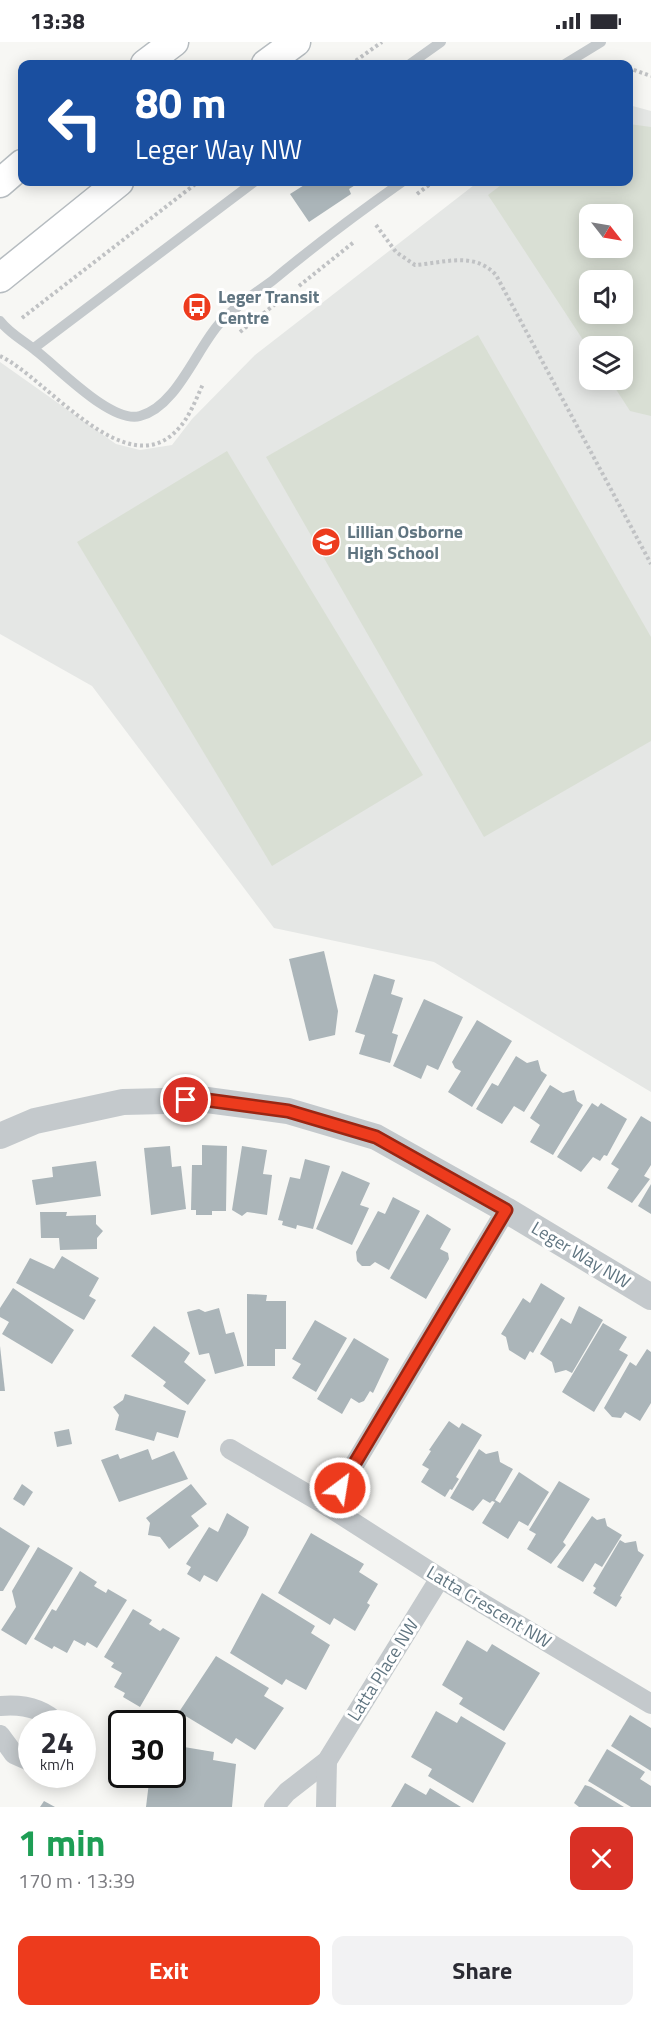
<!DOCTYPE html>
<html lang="en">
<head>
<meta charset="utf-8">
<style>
	body { margin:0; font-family:"Titillium Web",sans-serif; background:#f2f2f3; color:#2b2b33; height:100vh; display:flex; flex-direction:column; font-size:22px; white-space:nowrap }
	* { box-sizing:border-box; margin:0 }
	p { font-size:20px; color:#7c7c81 }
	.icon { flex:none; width:33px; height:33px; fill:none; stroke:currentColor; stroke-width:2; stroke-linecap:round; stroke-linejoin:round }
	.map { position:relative; height:1765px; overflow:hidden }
	.sheet { display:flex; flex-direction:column; background:#fff; flex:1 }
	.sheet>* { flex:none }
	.guide { position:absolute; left:18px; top:18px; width:615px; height:126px; border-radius:12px; box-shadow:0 3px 15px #0003; background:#1a4fa0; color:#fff; overflow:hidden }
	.needle { width:39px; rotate:121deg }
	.fabs { position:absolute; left:579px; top:162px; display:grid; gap:12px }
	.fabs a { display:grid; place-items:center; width:54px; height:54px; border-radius:12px; background:#fff; box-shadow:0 3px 15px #0003; font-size:30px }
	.speed { position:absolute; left:18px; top:1668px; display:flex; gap:12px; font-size:30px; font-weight:700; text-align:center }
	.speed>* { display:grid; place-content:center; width:78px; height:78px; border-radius:50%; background:#fff; box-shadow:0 3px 15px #0003; line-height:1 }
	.speed small { font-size:15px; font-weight:400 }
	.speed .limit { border:3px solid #111; border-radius:9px; background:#fff; color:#111 }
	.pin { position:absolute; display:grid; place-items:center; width:51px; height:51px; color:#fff; margin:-26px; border:3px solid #fff; border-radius:50%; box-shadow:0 2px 6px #0007 }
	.me { position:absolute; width:66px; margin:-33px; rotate:31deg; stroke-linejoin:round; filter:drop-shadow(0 0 4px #0008) }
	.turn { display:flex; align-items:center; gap:21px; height:126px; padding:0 18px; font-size:27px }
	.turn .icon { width:78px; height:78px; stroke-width:2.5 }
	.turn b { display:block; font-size:42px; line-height:51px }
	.round { display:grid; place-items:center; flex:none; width:63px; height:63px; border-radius:12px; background:#f2f2f3 }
	.headline { display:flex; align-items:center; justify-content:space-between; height:102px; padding:0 18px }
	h1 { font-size:36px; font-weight:700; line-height:45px; color:#1e9e55 }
	.button { display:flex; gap:12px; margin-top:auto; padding:12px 18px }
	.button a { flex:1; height:69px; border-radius:12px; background:#ed3b1d; color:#fff; font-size:24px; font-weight:700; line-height:69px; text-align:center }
	.button a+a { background:#f2f2f3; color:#2b2b33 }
	.status { display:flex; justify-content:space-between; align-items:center; height:42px; padding:0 30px; background:#fff; direction:ltr }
	.status svg { height:16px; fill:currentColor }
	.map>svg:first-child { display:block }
	.built { fill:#e5e7e5; fill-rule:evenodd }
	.green { fill:#d9dfd4; fill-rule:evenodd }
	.building { fill:#abb5b9 }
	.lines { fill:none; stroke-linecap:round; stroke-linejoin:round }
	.secondary-casing { stroke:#b6bcc0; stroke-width:31 }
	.path { stroke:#c0c2c4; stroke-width:4; stroke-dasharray:3 3; stroke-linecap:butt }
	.service { stroke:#c4c9cc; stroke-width:10 }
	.minor { stroke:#c4c9cc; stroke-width:20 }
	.tertiary { stroke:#c4c9cc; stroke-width:26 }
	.secondary { stroke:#fff; stroke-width:28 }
	.route-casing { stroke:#9a2613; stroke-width:15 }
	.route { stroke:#ed3b1d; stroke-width:10 }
	.labels { text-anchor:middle; stroke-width:6; stroke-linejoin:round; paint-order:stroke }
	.poi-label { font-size:18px; font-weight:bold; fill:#607581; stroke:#fff; text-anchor:start }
	.street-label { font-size:18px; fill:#607581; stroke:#fff }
</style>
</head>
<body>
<div class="status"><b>13:38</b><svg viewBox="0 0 49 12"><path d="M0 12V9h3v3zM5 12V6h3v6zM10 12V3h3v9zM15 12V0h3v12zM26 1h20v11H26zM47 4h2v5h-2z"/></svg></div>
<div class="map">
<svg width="651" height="1765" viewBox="0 0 651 1765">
	<rect width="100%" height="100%" fill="#f7f7f4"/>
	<path class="built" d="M 629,63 L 651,69 L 651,1050 L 434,920 L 274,886 L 92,644 L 0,592 L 0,320 L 116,402 L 140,408 L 172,403 L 192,377 L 255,313 L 478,140 L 628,140 ZM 590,172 L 622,172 L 622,206 L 590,206 ZM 590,238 L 622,238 L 622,272 L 590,272 ZM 590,304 L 622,304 L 622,338 L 590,338 Z"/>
	<g class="green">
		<path d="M 629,82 L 651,85 L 651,374 L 630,369 L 610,338 L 622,338 L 622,304 L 590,304 L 589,307 L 488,153 L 505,140 L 628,140 ZM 590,172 L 622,172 L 622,206 L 590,206 ZM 590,238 L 622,238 L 622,272 L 590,272 Z"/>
		<polygon points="478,293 651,595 651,699 484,795 266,415"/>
		<polygon points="227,409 423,733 272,824 77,500"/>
	</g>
	<g class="building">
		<polygon points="309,140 360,140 349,147 351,152 309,180 290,152"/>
		<polygon points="324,909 338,969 335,993 309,999 289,917"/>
		<polygon points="374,932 395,938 391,952 403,956 392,991 398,993 390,1021 359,1012 365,993 355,990"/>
		<polygon points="424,957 463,975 438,1028 427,1023 421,1037 393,1024"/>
		<polygon points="477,978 512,999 472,1065 448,1050 461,1029 455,1026 452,1020"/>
		<polygon points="516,1014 527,1021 538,1018 541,1029 547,1033 524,1070 514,1064 502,1082 476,1067 492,1041 498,1044"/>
		<polygon points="550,1043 563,1051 574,1048 577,1059 583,1063 553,1113 530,1100 540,1083 530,1076"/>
		<polygon points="592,1061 598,1065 601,1061 627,1077 607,1114 604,1113 600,1119 593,1115 581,1130 557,1115"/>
		<polygon points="641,1074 651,1080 651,1123 644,1134 650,1137 632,1161 607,1146 619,1127 611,1122"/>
		<polygon points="202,1103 227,1104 226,1169 212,1169 212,1173 196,1173 196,1168 191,1168 192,1123 202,1123"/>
		<polygon points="170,1104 172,1125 181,1124 186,1167 151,1173 144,1106"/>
		<polygon points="242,1104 267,1108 263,1132 272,1133 267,1173 247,1170 242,1174 232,1168"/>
		<polygon points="305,1117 330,1124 313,1187 297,1183 296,1187 282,1183 283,1179 278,1178 290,1135 300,1137"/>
		<polygon points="96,1119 101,1154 36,1163 32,1138 53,1135 52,1125"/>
		<polygon points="342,1129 370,1141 360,1163 369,1166 352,1203 316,1187"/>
		<polygon points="651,1142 651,1172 638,1164"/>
		<polygon points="393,1155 420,1169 389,1228 375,1220 370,1224 362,1224 357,1219 356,1210 378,1169 385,1172"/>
		<polygon points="40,1170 67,1170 66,1174 96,1173 96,1182 103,1189 97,1196 97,1207 60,1208 59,1196 41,1196"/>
		<polygon points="427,1172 451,1187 440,1207 448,1211 449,1217 426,1257 390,1236"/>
		<polygon points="62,1214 99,1236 89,1254 96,1258 84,1278 16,1241 30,1216 54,1227"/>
		<polygon points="541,1241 565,1256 533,1311 530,1309 525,1318 509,1308 506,1295 501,1292 523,1256 530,1261"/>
		<polygon points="13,1246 74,1288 52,1322 2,1292 9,1280 0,1275 0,1266"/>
		<polygon points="247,1252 267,1253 266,1259 286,1259 286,1307 275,1307 275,1324 247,1324"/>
		<polygon points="579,1264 603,1278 572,1331 566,1328 555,1331 552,1320 540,1312 561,1276 571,1282"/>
		<polygon points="219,1266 226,1292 234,1290 244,1324 215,1332 209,1311 199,1313 187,1270 199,1267 205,1270"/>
		<polygon points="315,1278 347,1296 316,1350 292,1336 301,1322 292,1317"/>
		<polygon points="603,1281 627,1295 619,1308 628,1313 594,1370 562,1350"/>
		<polygon points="154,1284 190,1311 184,1320 206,1338 188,1363 163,1344 166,1340 131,1314"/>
		<polygon points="354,1296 389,1317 373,1351 370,1349 364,1359 359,1361 351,1356 342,1372 317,1357"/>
		<polygon points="0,1304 5,1349 0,1349"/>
		<polygon points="647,1307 651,1310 651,1361 640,1379 625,1370 621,1376 612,1375 604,1366 630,1320 636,1324"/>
		<polygon points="125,1352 186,1369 178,1396 157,1390 154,1399 115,1388 119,1373 113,1365 123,1358"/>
		<polygon points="449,1379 459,1386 462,1381 482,1393 456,1435 459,1437 452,1448 450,1447 445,1455 421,1440 429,1427 422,1423 431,1409 429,1408"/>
		<polygon points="69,1387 72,1402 57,1405 54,1390"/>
		<polygon points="148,1407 152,1418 174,1409 188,1437 119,1460 101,1418 118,1412 120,1417"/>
		<polygon points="479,1407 486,1412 498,1409 500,1420 513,1427 495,1458 500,1461 519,1430 549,1450 528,1484 519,1479 508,1497 482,1481 495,1460 492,1459 490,1461 483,1457 473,1469 450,1456"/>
		<polygon points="559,1439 590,1457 563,1500 566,1503 551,1522 527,1507 536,1492 529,1488"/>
		<polygon points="22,1442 33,1450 24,1464 13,1457"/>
		<polygon points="191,1442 207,1462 191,1474 199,1484 169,1507 160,1495 148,1493 150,1481 146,1476"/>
		<polygon points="227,1471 249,1485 246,1493 217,1540 204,1533 200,1540 187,1532 191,1525 186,1522 209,1485 218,1490"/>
		<polygon points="592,1474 597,1478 605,1476 607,1484 622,1493 602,1525 595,1521 583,1540 557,1525"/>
		<polygon points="0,1485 30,1504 3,1549 0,1549"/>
		<polygon points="311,1491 364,1522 359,1530 378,1542 367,1561 370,1563 355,1589 334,1576 330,1583 278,1551"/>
		<polygon points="620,1498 625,1501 636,1499 638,1509 644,1513 620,1554 622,1555 616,1565 593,1551 596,1546 593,1544"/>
		<polygon points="38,1505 73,1526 26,1603 1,1588 16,1565 12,1549"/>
		<polygon points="80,1529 97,1540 94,1544 106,1551 108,1547 127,1558 97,1606 87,1600 85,1604 74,1598 67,1611 54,1604 52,1607 34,1597 52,1567 56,1569"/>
		<polygon points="262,1551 315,1584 311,1591 330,1603 306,1648 286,1637 282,1643 230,1611"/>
		<polygon points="133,1567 152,1578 149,1582 160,1589 163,1586 180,1596 140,1665 123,1655 125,1651 114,1645 122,1631 111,1625 114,1621 104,1615"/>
		<polygon points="467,1598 487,1610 492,1602 540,1631 504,1689 459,1662 463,1656 442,1643"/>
		<polygon points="216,1614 269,1646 264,1654 284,1666 255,1708 236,1696 232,1702 179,1670"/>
		<polygon points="436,1669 457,1681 461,1674 506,1701 473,1761 428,1734 432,1727 411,1715"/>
		<polygon points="630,1673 651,1686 651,1729 611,1704"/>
		<polygon points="172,1703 214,1710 213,1718 236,1722 232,1765 146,1765 150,1732 172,1732"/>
		<polygon points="607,1707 645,1730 640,1737 651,1744 651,1765 631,1765 588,1739"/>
		<polygon points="405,1741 426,1753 430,1746 461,1765 391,1765"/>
		<polygon points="585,1743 591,1745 624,1765 579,1765 574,1761"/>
		<polygon points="44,1759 55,1765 40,1765"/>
	</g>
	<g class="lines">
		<g class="secondary-casing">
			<g id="secondary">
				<polyline points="145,22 174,0"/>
				<polyline points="266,22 296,0"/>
				<polyline points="0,141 22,122"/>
				<polyline points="0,236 119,140"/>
			</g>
		</g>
		<g class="path">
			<polyline points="351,22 382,0"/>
			<polyline points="628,26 651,34"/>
			<polyline points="417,152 433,140"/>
			<path d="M 376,183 L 396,210 L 415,223 C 444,221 474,209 496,233 L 651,522"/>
			<polyline points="299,244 354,200"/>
			<polyline points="22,276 198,140"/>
			<polyline points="240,290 279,259"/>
			<path d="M 0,314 C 46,335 127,446 179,386 C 190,374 196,357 203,342"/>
		</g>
		<g class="service">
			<polyline points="410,22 441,0"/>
			<polyline points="565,22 601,0"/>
			<path d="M 0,279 C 10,292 23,298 35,308 C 58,325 111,382 140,374 C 176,365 196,308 219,282 C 233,266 254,252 272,239 C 314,204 358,171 402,140"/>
			<polyline points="34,306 254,140"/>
		</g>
		<g class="minor">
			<polyline points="506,1168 329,1465 440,1536 651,1662"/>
			<polyline points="230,1407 329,1465"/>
			<path d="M 0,1664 C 21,1662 43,1666 58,1682"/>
			<polyline points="0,1693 14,1712 32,1720"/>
			<polyline points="274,1765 287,1750 327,1719 440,1536"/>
			<polyline points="326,1765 327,1719"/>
		</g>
		<polyline class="tertiary" points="0,1094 35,1079 123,1060 207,1058 288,1069 376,1095 506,1168 651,1255"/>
		<use href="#secondary" class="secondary"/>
	</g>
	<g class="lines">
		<g class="route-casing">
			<polyline id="route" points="186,1058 207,1058 288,1069 376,1095 506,1168 340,1446"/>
		</g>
		<use href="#route" class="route"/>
	</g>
	<defs>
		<g id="bus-disc" transform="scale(1.5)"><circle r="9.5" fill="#ed3b1d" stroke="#fff"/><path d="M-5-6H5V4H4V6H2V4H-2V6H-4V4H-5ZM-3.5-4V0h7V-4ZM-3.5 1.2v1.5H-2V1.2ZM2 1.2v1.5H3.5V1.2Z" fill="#fff"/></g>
		<g id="school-disc" transform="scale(1.5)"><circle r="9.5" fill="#ed3b1d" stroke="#fff"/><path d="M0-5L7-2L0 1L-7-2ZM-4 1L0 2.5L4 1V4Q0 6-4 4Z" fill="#fff"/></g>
	</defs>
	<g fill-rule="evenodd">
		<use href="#bus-disc" x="197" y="265"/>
		<use href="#school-disc" x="326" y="500"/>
	</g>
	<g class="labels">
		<g class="poi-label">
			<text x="218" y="261">Leger Transit<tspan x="218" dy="21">Centre</tspan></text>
			<text x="347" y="496">Lillian Osborne<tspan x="347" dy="21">High School</tspan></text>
		</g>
		<g class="street-label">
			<text transform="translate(581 1213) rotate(31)" y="6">Leger Way NW</text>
			<text transform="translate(489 1565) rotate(31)" y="6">Latta Crescent NW</text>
			<text transform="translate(383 1628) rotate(-58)" y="6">Latta Place NW</text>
		</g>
	</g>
</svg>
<div class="fabs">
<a><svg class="needle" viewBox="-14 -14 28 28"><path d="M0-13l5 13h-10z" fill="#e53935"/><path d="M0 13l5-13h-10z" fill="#7c7c81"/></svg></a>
<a><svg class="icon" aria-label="sound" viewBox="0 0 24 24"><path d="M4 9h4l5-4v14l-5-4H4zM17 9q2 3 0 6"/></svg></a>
<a><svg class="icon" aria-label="layers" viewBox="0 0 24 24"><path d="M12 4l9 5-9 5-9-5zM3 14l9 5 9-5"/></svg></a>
</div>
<div class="speed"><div>24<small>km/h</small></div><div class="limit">30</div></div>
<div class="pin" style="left:186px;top:1058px;background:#d93025"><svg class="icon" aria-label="arrive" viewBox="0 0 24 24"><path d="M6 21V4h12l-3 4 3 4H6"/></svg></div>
<svg class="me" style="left:340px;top:1446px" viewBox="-20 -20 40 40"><circle r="17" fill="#ed3b1d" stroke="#fff" stroke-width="3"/><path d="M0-11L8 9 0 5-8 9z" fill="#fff"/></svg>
<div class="guide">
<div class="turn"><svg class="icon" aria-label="left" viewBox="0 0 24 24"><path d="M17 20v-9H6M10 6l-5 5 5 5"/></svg><div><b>80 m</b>Leger Way NW</div></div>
</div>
</div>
<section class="sheet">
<div class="headline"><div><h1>1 min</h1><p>170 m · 13:39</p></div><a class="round" style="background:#d93025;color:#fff"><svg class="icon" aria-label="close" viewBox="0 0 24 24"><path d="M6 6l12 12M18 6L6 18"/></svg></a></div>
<div class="button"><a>Exit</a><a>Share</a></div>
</section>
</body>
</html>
